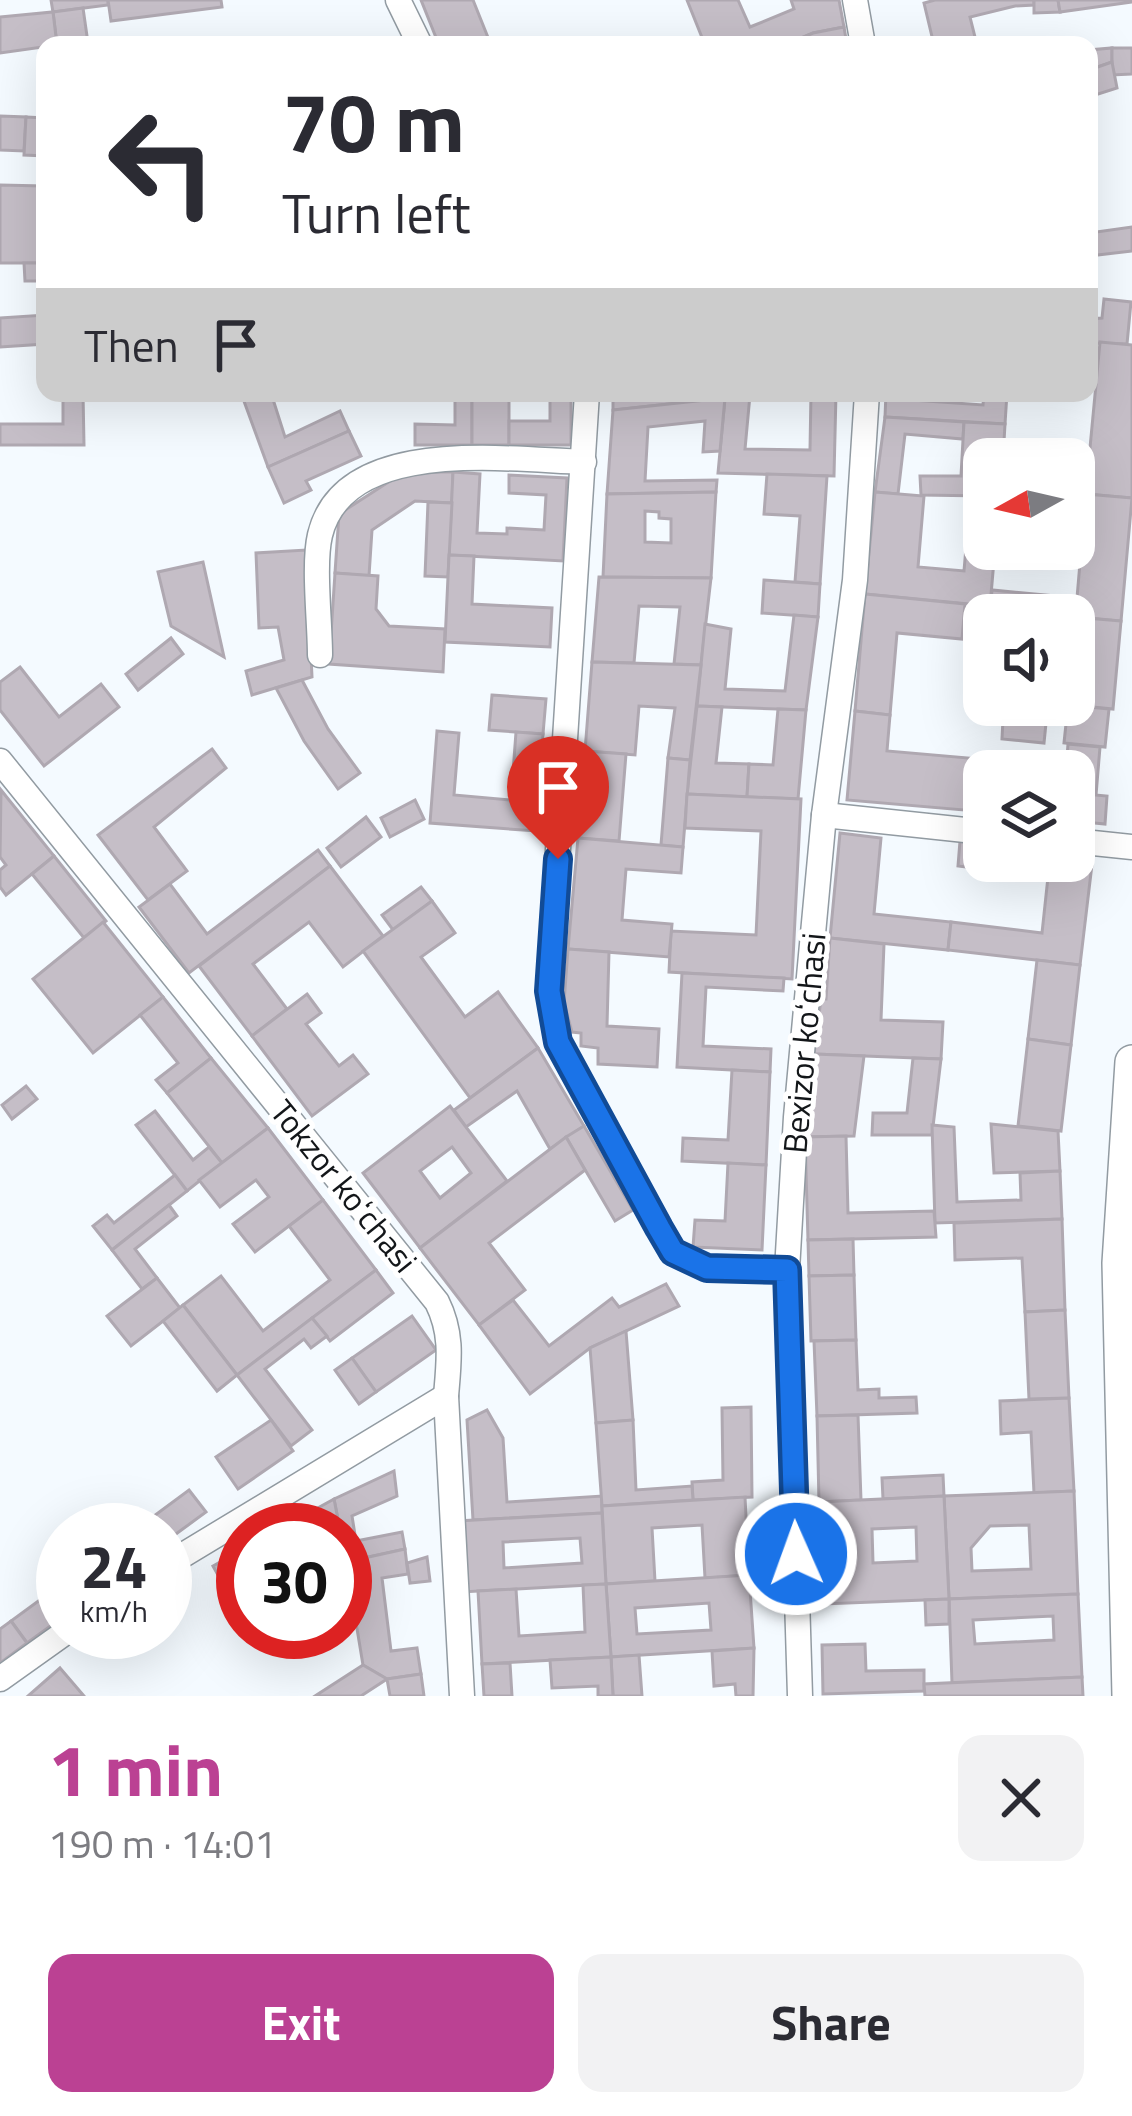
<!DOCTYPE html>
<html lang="en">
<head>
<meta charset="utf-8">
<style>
	body { margin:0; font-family:"Titillium Web",sans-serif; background:#f2f2f3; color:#2b2b33; height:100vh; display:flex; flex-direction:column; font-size:45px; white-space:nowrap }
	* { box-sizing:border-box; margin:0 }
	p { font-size:39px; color:#7c7c81 }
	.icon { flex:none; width:66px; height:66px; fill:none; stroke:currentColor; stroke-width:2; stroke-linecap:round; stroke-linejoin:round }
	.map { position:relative; height:1696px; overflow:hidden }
	.details { display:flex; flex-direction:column; background:#fff; flex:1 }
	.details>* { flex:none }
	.top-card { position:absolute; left:36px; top:36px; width:1062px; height:366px; border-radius:24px; box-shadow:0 12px 48px #0002; background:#fff; color:#2b2b33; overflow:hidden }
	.needle { width:78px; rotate:262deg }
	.controls { position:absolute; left:963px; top:438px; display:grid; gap:24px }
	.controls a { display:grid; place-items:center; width:132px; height:132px; border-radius:24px; background:#fff; box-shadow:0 12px 48px #0002; font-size:60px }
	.speed { position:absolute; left:36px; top:1503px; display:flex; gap:24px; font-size:60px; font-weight:700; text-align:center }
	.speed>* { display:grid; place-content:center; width:156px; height:156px; border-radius:50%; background:#fff; box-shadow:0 12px 48px #0002; line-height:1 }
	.speed small { font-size:30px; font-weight:400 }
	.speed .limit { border:18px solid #d22; background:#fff; color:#111 }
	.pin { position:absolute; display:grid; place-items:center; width:102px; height:102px; color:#fff; margin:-123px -51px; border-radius:50% 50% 50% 0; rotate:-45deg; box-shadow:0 0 12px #0007 }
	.pin .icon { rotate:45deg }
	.me { position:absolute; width:132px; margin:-66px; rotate:358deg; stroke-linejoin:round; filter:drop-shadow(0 0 9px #0008) }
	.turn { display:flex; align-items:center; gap:42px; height:252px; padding:0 48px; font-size:54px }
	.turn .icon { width:156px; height:156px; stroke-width:2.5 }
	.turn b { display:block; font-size:84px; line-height:102px }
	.then { display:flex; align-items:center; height:114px; padding:0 48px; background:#0003; gap:24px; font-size:45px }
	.round { display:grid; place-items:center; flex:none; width:126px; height:126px; border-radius:24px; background:#f2f2f3 }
	.overview { display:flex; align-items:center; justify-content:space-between; height:204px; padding:0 48px }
	h1 { font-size:72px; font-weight:700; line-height:90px; color:#bb4193 }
	.cta { display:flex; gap:24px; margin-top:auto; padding:24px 48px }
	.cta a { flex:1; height:138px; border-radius:24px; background:#bb4193; color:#fff; font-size:48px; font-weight:700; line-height:138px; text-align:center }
	.cta a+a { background:#f2f2f3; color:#2b2b33 }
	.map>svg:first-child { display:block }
	.building { fill:#c5bec7; stroke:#afa8b1; stroke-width:3; fill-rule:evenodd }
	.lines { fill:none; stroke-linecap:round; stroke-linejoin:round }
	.minor-casing { stroke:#929ba2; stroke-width:27 }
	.secondary-casing { stroke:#929ba2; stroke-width:36 }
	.minor { stroke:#fff; stroke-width:24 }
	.secondary { stroke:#fff; stroke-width:33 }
	.route-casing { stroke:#114b97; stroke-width:30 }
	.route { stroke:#1a73e8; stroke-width:21 }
	.labels { text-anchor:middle; stroke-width:10; stroke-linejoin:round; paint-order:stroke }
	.street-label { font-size:33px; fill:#131619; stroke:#fff }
</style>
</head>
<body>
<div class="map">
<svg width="1132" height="1696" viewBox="0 0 1132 1696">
	<rect width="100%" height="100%" fill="#f4faff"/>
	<g class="building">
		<polygon points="51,0 108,0 108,5 53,12"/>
		<polygon points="108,0 221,0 222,7 111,21"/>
		<polygon points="421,0 473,0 491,45 439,45"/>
		<polygon points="687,0 738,0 750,27 794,9 791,0 839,0 844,27 813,33 785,45 705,45"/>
		<polygon points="935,0 1034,0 1034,5 1015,6 970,17 977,45 934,45 924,3"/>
		<polygon points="1034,0 1058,0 1060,12 1034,13"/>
		<polygon points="1058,0 1132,0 1132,2 1060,12"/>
		<polygon points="83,8 88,43 57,45 53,12"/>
		<polygon points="53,12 57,45 0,53 0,17"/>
		<polygon points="844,27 847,45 785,45 813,33"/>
		<polygon points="1112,48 1112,62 1089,70 1089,50"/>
		<polygon points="1112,48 1132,48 1132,74 1112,75"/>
		<polygon points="1112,62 1117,88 1089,97 1089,70"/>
		<polygon points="0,116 26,117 24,151 0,150"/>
		<polygon points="26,117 45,118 45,156 24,155"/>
		<polygon points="0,185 43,186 45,263 0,263"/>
		<polygon points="1132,227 1132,251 1089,256 1089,233"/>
		<polygon points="24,263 45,263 45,281 25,281"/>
		<polygon points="1104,299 1131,302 1127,344 1089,343 1089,319 1102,318"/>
		<polygon points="45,315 45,344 0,347 0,318"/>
		<polygon points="1100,342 1132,345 1132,498 1074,493 1074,468 1088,469"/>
		<polygon points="63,393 83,393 84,445 0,445 0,424 63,424"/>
		<polygon points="241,393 271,393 285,437 340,411 349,431 268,467"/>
		<polygon points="455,393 472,393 472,445 415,445 415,424 455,425"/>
		<rect x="472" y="393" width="37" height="52"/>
		<polygon points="550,393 571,393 571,445 509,445 509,421 550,421"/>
		<polygon points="613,393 705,393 706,400 613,410"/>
		<polygon points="705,393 768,393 706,400"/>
		<polygon points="811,393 836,393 834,476 718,473 725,398 750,395 745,449 810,450"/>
		<polygon points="886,393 913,393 913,400 983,405 984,393 1007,393 1005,424 885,417"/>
		<polygon points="725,398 720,451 703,452 705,421 648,427 645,481 717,480 716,492 607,494 613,410"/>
		<polygon points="885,417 964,422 963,439 905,434 898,494 875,492"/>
		<polygon points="964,422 1005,424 1003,459 984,459 984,496 921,495 920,476 961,476"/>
		<polygon points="349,431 361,456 306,481 311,490 284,503 268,467"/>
		<polygon points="404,472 453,472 452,503 415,501 372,530 369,576 335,573 339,514"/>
		<polygon points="453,472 480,474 477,533 507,534 507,528 544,530 546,495 509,493 509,475 567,478 563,561 449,555"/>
		<polygon points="767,474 827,476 820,584 795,582 800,516 764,514"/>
		<path d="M 716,492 L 711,578 L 603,577 L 607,494 ZM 645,511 L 659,512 L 659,518 L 671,519 L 671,543 L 645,542 Z"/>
		<polygon points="875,492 924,496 918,567 964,571 970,501 984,502 984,549 995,549 990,606 865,594"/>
		<polygon points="1074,493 1132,498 1121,621 990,609 992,590 1077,598 1084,516 1074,515"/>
		<polygon points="428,502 452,503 448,577 425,576"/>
		<polygon points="306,550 312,677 252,695 246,671 284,660 278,627 259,628 256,553"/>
		<polygon points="449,555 474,556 472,604 552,608 550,647 445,642"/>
		<polygon points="203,562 224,657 171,626 158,572"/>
		<polygon points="335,573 378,576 376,609 389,626 445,629 443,672 329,664"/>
		<polygon points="599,577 711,578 701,665 674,664 680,607 639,606 634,663 592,662"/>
		<polygon points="764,580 820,584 818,617 762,613"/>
		<polygon points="865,594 965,604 962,639 897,633 890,715 855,711"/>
		<polygon points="794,615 818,617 806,710 697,706 705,624 731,629 725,689 785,691"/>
		<polygon points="1074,617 1121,621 1113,709 1072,705"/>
		<polygon points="171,638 183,654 138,690 126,674"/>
		<polygon points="592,662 701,665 690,760 668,758 675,708 639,706 635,755 585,751"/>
		<polygon points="20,667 59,717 101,684 119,707 44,766 0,710 0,682"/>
		<polygon points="302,680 328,729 360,773 338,789 304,741 276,688"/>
		<polygon points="492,695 546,699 543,734 489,730"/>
		<polygon points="1068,705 1109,709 1105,747 1064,743"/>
		<polygon points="697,706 722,707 716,763 749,764 747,797 687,794"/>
		<polygon points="778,709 806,710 798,799 747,797 749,764 773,765"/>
		<polygon points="855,711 890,715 887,751 980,759 975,811 847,800"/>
		<polygon points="1003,719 1046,723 1044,743 1002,739"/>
		<polygon points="437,731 459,733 454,795 511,800 516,732 543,734 536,831 430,823"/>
		<polygon points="1068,744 1100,747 1096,795 1074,793 1074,771 1066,771"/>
		<polygon points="212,749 226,768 154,827 187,871 148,900 98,835"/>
		<polygon points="585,751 626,754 619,841 578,838"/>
		<polygon points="668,758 690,760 683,847 661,845"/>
		<polygon points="1,790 54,856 6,895 0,887 0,870 6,865 0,857"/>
		<polygon points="1074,793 1107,796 1105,824 1074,821"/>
		<polygon points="687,794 801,799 792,979 669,972 671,931 756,935 761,831 685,828"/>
		<polygon points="415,800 424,819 390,837 381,818"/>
		<polygon points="366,817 381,837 341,867 327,848"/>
		<polygon points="840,833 881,838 874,914 951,922 948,950 830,938"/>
		<polygon points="578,838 683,847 681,873 626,869 622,920 672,924 669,957 568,949"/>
		<polygon points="960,841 984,843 984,861 1029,861 1027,875 958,866"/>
		<polygon points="318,850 330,866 189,973 139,907 170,884 207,934"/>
		<polygon points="1074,854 1093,856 1080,965 948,950 951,922 1042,933 1048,877 1027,875 1029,861 1074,861"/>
		<polygon points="54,856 106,921 84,938 32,874"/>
		<polygon points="330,866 383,936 343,967 309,922 253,964 287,1009 252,1036 199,966"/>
		<polygon points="421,887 432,901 393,930 382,915"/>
		<polygon points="432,901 455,933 421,957 465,1017 498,992 538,1048 470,1098 363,951"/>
		<polygon points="103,922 163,997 93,1053 33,979"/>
		<polygon points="830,938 884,944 881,1020 943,1022 941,1059 814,1054 821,999 826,999"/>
		<polygon points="568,949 609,952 607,1026 659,1029 657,1067 598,1064 598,1048 581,1046 581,1033 572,1032 564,1003"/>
		<polygon points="1037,960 1080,965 1071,1045 1028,1039"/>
		<polygon points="682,973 784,978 783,991 706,987 703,1046 771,1049 770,1072 677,1067"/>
		<polygon points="307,994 321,1013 306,1024 339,1066 353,1055 368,1074 312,1116 252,1036"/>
		<polygon points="163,997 211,1058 167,1093 156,1080 178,1063 140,1015"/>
		<polygon points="1028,1039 1071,1045 1061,1131 1018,1126"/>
		<polygon points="538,1048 584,1126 550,1149 517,1091 466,1127 454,1110"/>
		<polygon points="814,1054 864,1056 854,1136 805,1137"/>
		<polygon points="211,1058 268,1128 222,1163 167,1093"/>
		<polygon points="913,1058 941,1059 932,1135 872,1135 873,1113 907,1113"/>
		<polygon points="732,1070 770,1072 766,1165 682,1161 683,1138 728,1140"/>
		<polygon points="26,1086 37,1099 12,1119 2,1105"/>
		<path d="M 450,1106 L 507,1181 L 420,1248 L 363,1173 ZM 452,1147 L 471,1173 L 440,1198 L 420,1171 Z"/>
		<polygon points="155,1111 193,1160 209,1147 222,1163 187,1191 136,1125"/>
		<polygon points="991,1124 1058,1131 1060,1171 994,1173"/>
		<polygon points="932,1125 954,1127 957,1202 1021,1200 1020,1173 1060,1171 1062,1219 935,1223"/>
		<polygon points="584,1126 633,1210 615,1221 566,1137"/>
		<polygon points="268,1128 323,1200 255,1252 233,1224 269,1197 256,1180 220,1207 199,1180"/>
		<polygon points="846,1136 848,1213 934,1211 936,1237 808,1240 805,1137"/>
		<polygon points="566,1137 585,1170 489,1243 525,1290 479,1325 420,1248"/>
		<polygon points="728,1163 766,1165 762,1250 693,1247 695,1220 725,1221"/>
		<polygon points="175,1175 187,1191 112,1250 93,1226 107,1215 114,1223"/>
		<polygon points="323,1200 376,1270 237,1375 183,1305 221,1276 263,1331 330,1280 289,1226"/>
		<polygon points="169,1205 177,1216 135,1249 157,1278 142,1289 112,1250"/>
		<polygon points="1062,1219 1065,1310 1025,1312 1022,1258 955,1260 954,1223"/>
		<polygon points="853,1239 854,1275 809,1276 808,1240"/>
		<polygon points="376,1270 393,1293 330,1341 312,1318"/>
		<polygon points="854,1275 856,1340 811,1341 809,1276"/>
		<polygon points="157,1278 180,1308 131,1346 107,1316"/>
		<polygon points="666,1284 679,1306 590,1348 530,1394 479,1325 513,1300 549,1346 612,1298 619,1307"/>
		<polygon points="183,1305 237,1375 217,1391 163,1321"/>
		<polygon points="1065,1310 1069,1398 1029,1399 1025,1312"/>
		<polygon points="412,1316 436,1350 376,1392 352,1358"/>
		<polygon points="312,1318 327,1336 311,1348 304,1339 265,1369 312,1430 291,1446 237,1375"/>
		<polygon points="626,1331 633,1420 596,1423 590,1348"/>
		<polygon points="856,1340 858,1390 879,1389 879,1398 916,1397 917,1413 817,1416 814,1341"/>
		<polygon points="352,1358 376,1392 359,1404 335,1370"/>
		<polygon points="1069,1398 1074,1491 1034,1493 1031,1432 1001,1434 1000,1401"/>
		<polygon points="751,1407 752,1497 693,1500 692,1482 723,1480 722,1408"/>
		<polygon points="487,1410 503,1438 507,1502 602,1496 602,1513 473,1520 467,1420"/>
		<polygon points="858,1415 861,1500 819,1502 817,1416"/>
		<polygon points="271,1420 293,1451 238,1489 216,1457"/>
		<polygon points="633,1420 636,1490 692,1486 693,1500 602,1506 596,1423"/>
		<polygon points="394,1471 397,1496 352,1516 356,1541 402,1532 405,1549 346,1562 345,1530 340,1530 334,1499"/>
		<polygon points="943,1475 944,1496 883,1499 882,1478"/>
		<polygon points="189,1490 206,1512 165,1542 165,1530 135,1530"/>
		<path d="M 1074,1491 L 1078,1594 L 949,1599 L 944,1496 ZM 1029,1525 L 1031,1569 L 972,1571 L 971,1548 L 990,1526 Z"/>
		<path d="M 944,1496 L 949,1599 L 823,1604 L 819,1502 ZM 916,1527 L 917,1561 L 873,1563 L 872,1529 Z"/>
		<polygon points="745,1497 749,1575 705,1578 702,1525 652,1528 655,1581 606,1584 602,1506"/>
		<polygon points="334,1499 340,1530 278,1530"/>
		<path d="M 602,1513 L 606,1584 L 462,1592 L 458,1521 ZM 580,1538 L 582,1563 L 504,1568 L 503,1542 Z"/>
		<polygon points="243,1549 243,1620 213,1566"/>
		<polygon points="405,1549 408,1574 382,1578 391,1651 417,1648 421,1674 387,1679 363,1665 346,1562"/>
		<polygon points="427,1557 430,1581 410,1583 407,1563"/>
		<path d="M 749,1575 L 754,1648 L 611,1657 L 606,1584 ZM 709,1603 L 711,1630 L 637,1634 L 635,1608 Z"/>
		<polygon points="63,1583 63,1617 27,1643 11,1621"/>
		<polygon points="606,1584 611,1657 482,1664 478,1591 516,1589 519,1636 585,1632 583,1585"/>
		<path d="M 1078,1594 L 1082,1677 L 952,1683 L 949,1599 ZM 1053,1616 L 1054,1640 L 975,1644 L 973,1620 Z"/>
		<polygon points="949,1599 949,1624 926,1625 925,1600"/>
		<polygon points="11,1621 27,1643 0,1663 0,1629"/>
		<polygon points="865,1644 866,1671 924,1670 924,1691 823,1694 822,1645"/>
		<polygon points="754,1648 753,1696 736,1696 735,1684 714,1686 712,1651"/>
		<polygon points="639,1655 642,1696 613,1696 611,1657"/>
		<polygon points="611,1657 613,1696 598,1696 598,1686 552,1688 550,1660"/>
		<polygon points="510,1663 512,1696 484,1696 482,1664"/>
		<polygon points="363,1665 387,1679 361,1696 315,1696"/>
		<polygon points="60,1668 84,1696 28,1696"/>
		<polygon points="421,1674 424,1696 390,1696 387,1679"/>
		<polygon points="1082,1677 1083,1696 925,1696 924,1684"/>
	</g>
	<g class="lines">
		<g class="minor-casing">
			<g id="minor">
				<polyline points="398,0 420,45"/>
				<polyline points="855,0 863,45"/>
				<polyline points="587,393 549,991 558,1042 673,1253 707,1268 787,1270"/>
				<path d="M 320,655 C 320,623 313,564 320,535 C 344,435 509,460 584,462"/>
				<path d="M 0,761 L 437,1302 C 453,1334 449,1361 446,1396 L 462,1696"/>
				<polyline points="824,815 984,832"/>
				<polyline points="1074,841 1132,847"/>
				<polyline points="165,1566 446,1396"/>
				<polyline points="0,1679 66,1632"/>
				<polyline points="800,1696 787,1270 796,1117 824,815 855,580 867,393"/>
			</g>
		</g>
		<g class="secondary-casing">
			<polyline id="secondary" points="1129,1696 1119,1263 1132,1062"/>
		</g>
		<use href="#minor" class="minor"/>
		<use href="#secondary" class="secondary"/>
	</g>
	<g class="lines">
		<g class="route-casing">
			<polyline id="route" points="558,859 549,991 558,1042 659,1228 673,1252 707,1268 787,1270 796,1554"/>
		</g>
		<use href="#route" class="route"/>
	</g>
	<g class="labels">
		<g class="street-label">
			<text transform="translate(804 1043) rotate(-85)" y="12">Bexizor koʻchasi</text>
			<text transform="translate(344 1186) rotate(51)" y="12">Tokzor koʻchasi</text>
		</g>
	</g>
</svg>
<div class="controls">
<a><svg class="needle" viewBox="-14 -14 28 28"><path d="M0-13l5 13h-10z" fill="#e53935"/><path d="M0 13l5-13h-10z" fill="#7c7c81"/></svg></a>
<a><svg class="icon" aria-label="sound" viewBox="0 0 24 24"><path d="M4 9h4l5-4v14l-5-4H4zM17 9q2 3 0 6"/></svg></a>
<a><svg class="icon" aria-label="layers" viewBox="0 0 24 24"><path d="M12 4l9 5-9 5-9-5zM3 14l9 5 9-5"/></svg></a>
</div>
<div class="speed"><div>24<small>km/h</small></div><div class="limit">30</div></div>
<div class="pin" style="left:558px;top:859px;background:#d93025"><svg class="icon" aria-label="arrive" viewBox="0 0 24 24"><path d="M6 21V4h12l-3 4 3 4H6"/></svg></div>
<svg class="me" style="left:796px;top:1554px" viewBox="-20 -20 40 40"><circle r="17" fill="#1a73e8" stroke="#fff" stroke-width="3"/><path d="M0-11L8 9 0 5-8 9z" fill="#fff"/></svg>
<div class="top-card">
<div class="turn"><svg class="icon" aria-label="left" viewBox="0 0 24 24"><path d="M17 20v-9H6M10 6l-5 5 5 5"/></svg><div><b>70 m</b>Turn left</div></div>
<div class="then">Then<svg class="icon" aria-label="arrive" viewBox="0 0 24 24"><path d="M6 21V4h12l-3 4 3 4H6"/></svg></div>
</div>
</div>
<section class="details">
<div class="overview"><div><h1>1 min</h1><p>190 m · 14:01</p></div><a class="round"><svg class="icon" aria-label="close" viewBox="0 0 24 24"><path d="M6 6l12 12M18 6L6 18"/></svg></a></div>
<div class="cta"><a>Exit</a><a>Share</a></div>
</section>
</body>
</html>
